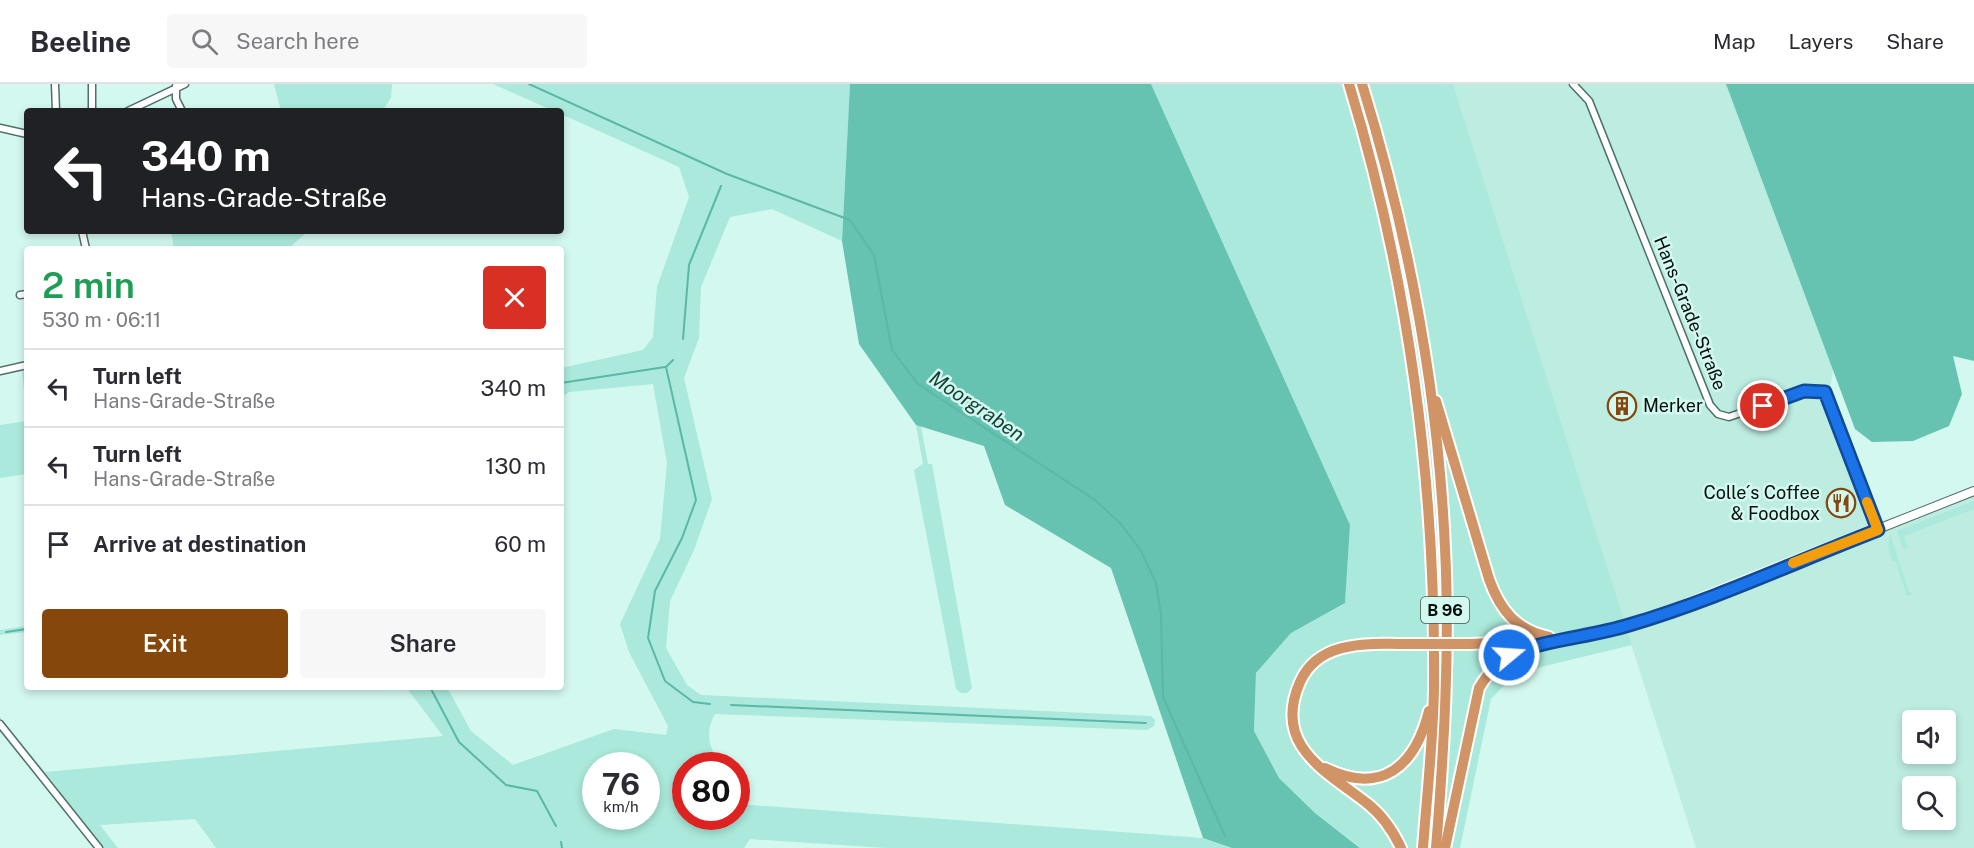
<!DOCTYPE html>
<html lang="en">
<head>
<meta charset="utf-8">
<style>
	body { margin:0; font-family:"Public Sans",sans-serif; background:#f7f7f7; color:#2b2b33; height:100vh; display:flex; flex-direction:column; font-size:22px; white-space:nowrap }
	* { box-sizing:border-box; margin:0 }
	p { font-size:20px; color:#7c7c81 }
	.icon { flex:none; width:33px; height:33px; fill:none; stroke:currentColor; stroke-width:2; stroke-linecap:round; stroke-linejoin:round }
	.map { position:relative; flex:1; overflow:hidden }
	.side { position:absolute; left:24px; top:162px; width:540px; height:444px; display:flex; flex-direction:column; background:#fff; border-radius:6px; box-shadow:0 3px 9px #0003 }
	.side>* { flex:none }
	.top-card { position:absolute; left:24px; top:24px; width:540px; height:126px; border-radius:6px; box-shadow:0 3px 9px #0003; background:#202124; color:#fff; overflow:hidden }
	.tools { position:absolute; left:1902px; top:626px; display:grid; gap:12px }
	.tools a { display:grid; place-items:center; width:54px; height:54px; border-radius:6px; background:#fff; box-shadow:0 3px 9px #0003; font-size:30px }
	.speed { position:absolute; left:582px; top:668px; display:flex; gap:12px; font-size:30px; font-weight:700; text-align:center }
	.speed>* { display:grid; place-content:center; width:78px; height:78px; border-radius:50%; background:#fff; box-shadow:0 3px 9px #0003; line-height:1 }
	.speed small { font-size:15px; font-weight:400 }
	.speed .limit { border:9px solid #d22; background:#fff; color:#111 }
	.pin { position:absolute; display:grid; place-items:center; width:51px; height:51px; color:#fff; margin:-26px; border:3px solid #fff; border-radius:50%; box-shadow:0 2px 6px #0007 }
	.me { position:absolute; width:66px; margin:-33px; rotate:72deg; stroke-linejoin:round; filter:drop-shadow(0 0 4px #0008) }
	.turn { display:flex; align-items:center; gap:21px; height:126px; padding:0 18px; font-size:27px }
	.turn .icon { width:78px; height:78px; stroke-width:2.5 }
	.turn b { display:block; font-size:42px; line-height:51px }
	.round { display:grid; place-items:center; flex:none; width:63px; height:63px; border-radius:6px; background:#f7f7f7 }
	.headline { display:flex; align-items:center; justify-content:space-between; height:102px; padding:0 18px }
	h1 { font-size:36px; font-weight:600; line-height:45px; color:#1e9e55 }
	.primary-button { display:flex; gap:12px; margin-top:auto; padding:12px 18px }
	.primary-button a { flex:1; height:69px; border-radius:6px; background:#86470d; color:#fff; font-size:24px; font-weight:600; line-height:69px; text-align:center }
	.primary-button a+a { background:#f7f7f7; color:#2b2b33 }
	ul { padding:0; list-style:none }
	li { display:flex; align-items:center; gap:18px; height:78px; padding:0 18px; border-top:2px solid #e1e1e2 }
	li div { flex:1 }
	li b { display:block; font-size:22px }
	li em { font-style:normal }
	header { display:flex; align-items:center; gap:36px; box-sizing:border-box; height:84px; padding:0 30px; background:#fff; border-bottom:2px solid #e1e1e2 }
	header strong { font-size:28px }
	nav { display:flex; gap:33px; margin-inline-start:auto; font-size:21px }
	.search { width:420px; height:54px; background:#f7f7f7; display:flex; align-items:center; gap:15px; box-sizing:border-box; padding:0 21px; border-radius:6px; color:#7c7c81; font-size:22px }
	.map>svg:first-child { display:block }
	.built { fill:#bdece1; fill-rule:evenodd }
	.green { fill:#aae9db; fill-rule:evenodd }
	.forest { fill:#66c3b1 }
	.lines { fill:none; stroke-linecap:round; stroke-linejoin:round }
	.stream { stroke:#5ab8a6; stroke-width:2 }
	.minor-casing { stroke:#4f7069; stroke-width:9 }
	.tertiary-casing { stroke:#4f7069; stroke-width:10 }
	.trunk-casing { stroke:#fff; stroke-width:14 }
	.minor { stroke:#fff; stroke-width:6 }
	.tertiary { stroke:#fff; stroke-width:8 }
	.trunk { stroke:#d09467; stroke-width:10 }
	.trunk-bridge-casing { stroke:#fff; stroke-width:14; stroke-linecap:butt }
	.trunk-bridge { stroke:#d09467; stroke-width:10 }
	.route-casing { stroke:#114b97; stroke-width:15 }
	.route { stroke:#1a73e8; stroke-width:10 }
	.slow { stroke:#f59e0b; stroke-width:10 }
	.labels { text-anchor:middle; stroke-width:5; stroke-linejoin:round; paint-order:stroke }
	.shield { fill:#d3f8ef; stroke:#415550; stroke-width:1.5 }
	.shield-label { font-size:16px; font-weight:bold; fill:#030f0c }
	.street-label { font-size:18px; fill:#030f0c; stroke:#d3f8ef }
	.poi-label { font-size:18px; fill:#030f0c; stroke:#d3f8ef; text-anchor:start }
	.water-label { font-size:20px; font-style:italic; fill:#133f37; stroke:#d3f8ef }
</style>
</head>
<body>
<header>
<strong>Beeline</strong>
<div class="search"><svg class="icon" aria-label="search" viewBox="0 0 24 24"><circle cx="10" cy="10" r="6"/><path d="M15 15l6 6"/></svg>Search here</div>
<nav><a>Map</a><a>Layers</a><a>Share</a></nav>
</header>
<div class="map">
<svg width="1974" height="764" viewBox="0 0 1974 764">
	<rect width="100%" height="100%" fill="#d3f8ef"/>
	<path class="built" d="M 1453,0 L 1726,0 L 1833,285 L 1830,306 L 1878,445 L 1974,407 L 1974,764 L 1696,764 ZM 1912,636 L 1946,636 L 1946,669 L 1912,669 ZM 1912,702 L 1946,702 L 1946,735 L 1912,735 Z"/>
	<g class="green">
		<polygon points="274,0 392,0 391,14 382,27 281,27"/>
		<path d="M 493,0 L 850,0 L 842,157 L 772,125 L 730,133 L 701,203 L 699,254 L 684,294 L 712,415 L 694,466 L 670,517 L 666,564 L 687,601 L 701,611 L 1151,632 L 1155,636 L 1154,642 L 1147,646 L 715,630 C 704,650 710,662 719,681 L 686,681 L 686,732 L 736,732 L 737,720 L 1203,754 L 1232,764 L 886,764 L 750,755 L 744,764 L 216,764 L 195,735 L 100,741 L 118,764 L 95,764 L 0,648 L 0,633 L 45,688 L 443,652 L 406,603 L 447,603 L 471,647 L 513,681 L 614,645 L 666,651 L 668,642 L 629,568 L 620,540 L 660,455 L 667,379 L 653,300 L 569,308 L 561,314 L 561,284 L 643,266 L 653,253 L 657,203 L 689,113 L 679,83 L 561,30 L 561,27 L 554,27 ZM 596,681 L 646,681 L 646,732 L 596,732 Z"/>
		<polygon points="1151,0 1453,0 1632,561 1516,589 1491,615 1460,764 1361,764 1315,729 1279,694 1254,648 1256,589 1291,549 1345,519 1350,441"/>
		<polygon points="171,147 308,147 288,165 168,165 174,164"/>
		<polygon points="22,287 27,287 27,390 0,394 0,341 27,337"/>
		<polygon points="916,341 921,342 928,380 932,380 972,604 967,609 961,609 956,605 914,386 923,380"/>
		<polygon points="1974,417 1974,425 1904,452 1908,464 1903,465 1897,447"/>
		<polygon points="1890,450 1909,508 1913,510 1907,512 1896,478 1892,477 1888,463"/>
		<polygon points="27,542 27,548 0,551 0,546"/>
	</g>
	<g class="forest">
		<polygon points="850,0 1151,0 1350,441 1345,519 1291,549 1256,589 1254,647 1279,694 1315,729 1360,764 1232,764 1203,754 1111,484 1005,421 984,362 916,341 859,260 842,157"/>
		<polygon points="1726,0 1974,0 1974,277 1953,272 1962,310 1949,342 1913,357 1872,358 1855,345"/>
	</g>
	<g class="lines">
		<g class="stream">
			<polyline points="529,0 727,90 850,136 874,171 892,266 918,300 1095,416 1121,440 1141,467 1156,499 1161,531 1163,613 1225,752"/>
			<polyline points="683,255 689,181 721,102"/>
			<polyline points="673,276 666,283 696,416 682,454 655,507 648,554 665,597 693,618 710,620"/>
			<polyline points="561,299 665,283"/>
			<polyline points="6,548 27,545"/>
			<polyline points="430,603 459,658 506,701 537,707 556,742"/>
			<polyline points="731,621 1146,639"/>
			<polyline points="561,758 562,764"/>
		</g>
		<g class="minor-casing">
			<g id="minor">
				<polyline points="55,0 56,27"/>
				<polyline points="1573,0 1589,17 1710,321 1718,330 1729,333 1804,307 1825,308 1878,445"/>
				<polyline points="176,2 176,15 182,27"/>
				<polyline points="92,27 92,0"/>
				<polyline points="128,27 185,0"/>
				<polyline points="0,44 27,50"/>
				<polyline points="82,147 86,165"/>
				<polyline points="20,211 27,210"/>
				<polyline points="0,287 27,281"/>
				<polyline points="0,640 99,764"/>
			</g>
		</g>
		<g class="tertiary-casing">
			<polyline id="tertiary" points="1878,445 1974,407"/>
		</g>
		<g class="trunk-casing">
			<g id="trunk">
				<path d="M 1349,0 C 1409,197 1436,400 1434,605 C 1433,658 1427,711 1423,764"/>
				<path d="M 1362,0 C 1408,149 1438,308 1445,464 C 1450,564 1444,665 1436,764"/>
				<path d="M 1436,317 L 1489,495 C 1500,526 1516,546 1549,553"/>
				<polyline points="1470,560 1561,556 1626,542 1665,530 1878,445"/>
				<path d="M 1325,684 C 1382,712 1415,682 1429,627"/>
				<path d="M 1401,764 C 1393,747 1383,732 1368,720 C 1326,687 1272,662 1300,598 C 1319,555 1370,560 1410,560"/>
				<path d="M 1445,764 L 1479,604 C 1492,582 1507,570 1532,563"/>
			</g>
		</g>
		<use href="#minor" class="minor"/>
		<use href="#tertiary" class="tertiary"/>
		<use href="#trunk" class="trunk"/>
		<g class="trunk-bridge-casing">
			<polyline id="trunk-bridge" points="1410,560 1470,560"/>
		</g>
		<use href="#trunk-bridge" class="trunk-bridge"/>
	</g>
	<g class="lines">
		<g class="route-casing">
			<path id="route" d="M 1509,571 C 1547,555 1590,553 1629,541 C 1714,516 1795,478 1878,446 L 1825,308 L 1804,307 L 1763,322"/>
		</g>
		<use href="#route" class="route"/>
		<polyline class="slow" points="1793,479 1878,446 1867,418"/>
	</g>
	<defs>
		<g id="building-ring" transform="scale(1.5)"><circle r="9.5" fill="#d3f8ef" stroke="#86470d" stroke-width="1.5"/><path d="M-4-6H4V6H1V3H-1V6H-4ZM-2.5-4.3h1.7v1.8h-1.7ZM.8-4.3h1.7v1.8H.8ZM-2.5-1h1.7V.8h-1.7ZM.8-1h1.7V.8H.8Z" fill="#86470d"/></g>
		<g id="restaurant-ring" transform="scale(1.5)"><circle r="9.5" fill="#d3f8ef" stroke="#86470d" stroke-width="1.5"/><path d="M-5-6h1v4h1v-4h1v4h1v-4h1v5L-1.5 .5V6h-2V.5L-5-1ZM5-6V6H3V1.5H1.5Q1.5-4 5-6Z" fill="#86470d"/></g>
	</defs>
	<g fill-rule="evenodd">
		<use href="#building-ring" x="1622" y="322"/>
		<use href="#restaurant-ring" x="1841" y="419"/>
	</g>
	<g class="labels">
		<rect class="shield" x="1421" y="513" width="48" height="26" rx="4.5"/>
		<g class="shield-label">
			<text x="1445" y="532">B 96</text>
		</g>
		<g class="street-label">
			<text transform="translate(1690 229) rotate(68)" y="6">Hans-Grade-Straße</text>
		</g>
		<g class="poi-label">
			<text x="1643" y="328">Merker</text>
			<text x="1820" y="415" text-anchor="end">Colle´s Coffee<tspan x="1820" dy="21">&amp; Foodbox</tspan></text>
		</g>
		<g class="water-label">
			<text transform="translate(977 322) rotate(34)" y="7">Moorgraben</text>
		</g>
	</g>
</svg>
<div class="tools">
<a><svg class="icon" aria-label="sound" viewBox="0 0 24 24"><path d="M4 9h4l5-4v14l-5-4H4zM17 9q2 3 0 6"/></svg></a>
<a><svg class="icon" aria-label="search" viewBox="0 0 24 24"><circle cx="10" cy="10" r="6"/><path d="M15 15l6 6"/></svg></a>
</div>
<div class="speed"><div>76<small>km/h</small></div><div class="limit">80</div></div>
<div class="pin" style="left:1763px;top:322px;background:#d93025"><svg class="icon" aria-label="arrive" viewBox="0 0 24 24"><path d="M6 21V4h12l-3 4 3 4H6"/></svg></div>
<svg class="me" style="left:1509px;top:571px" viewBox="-20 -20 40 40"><circle r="17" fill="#1a73e8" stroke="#fff" stroke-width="3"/><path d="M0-11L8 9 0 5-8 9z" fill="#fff"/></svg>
<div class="top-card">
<div class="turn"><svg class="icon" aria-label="left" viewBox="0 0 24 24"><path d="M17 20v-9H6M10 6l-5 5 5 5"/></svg><div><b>340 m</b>Hans-Grade-Straße</div></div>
</div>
<section class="side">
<div class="headline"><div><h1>2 min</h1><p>530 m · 06:11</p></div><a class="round" style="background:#d93025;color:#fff"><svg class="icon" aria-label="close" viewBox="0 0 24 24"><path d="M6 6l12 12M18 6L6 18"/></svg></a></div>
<ul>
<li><svg class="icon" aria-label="left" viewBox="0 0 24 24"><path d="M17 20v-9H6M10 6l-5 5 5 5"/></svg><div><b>Turn left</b><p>Hans-Grade-Straße</p></div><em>340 m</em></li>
<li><svg class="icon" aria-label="left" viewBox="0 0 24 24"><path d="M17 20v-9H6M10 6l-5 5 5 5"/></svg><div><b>Turn left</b><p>Hans-Grade-Straße</p></div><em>130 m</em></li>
<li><svg class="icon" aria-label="arrive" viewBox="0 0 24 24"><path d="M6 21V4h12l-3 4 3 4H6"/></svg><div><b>Arrive at destination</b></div><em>60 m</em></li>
</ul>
<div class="primary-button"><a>Exit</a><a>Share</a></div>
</section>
</div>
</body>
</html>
